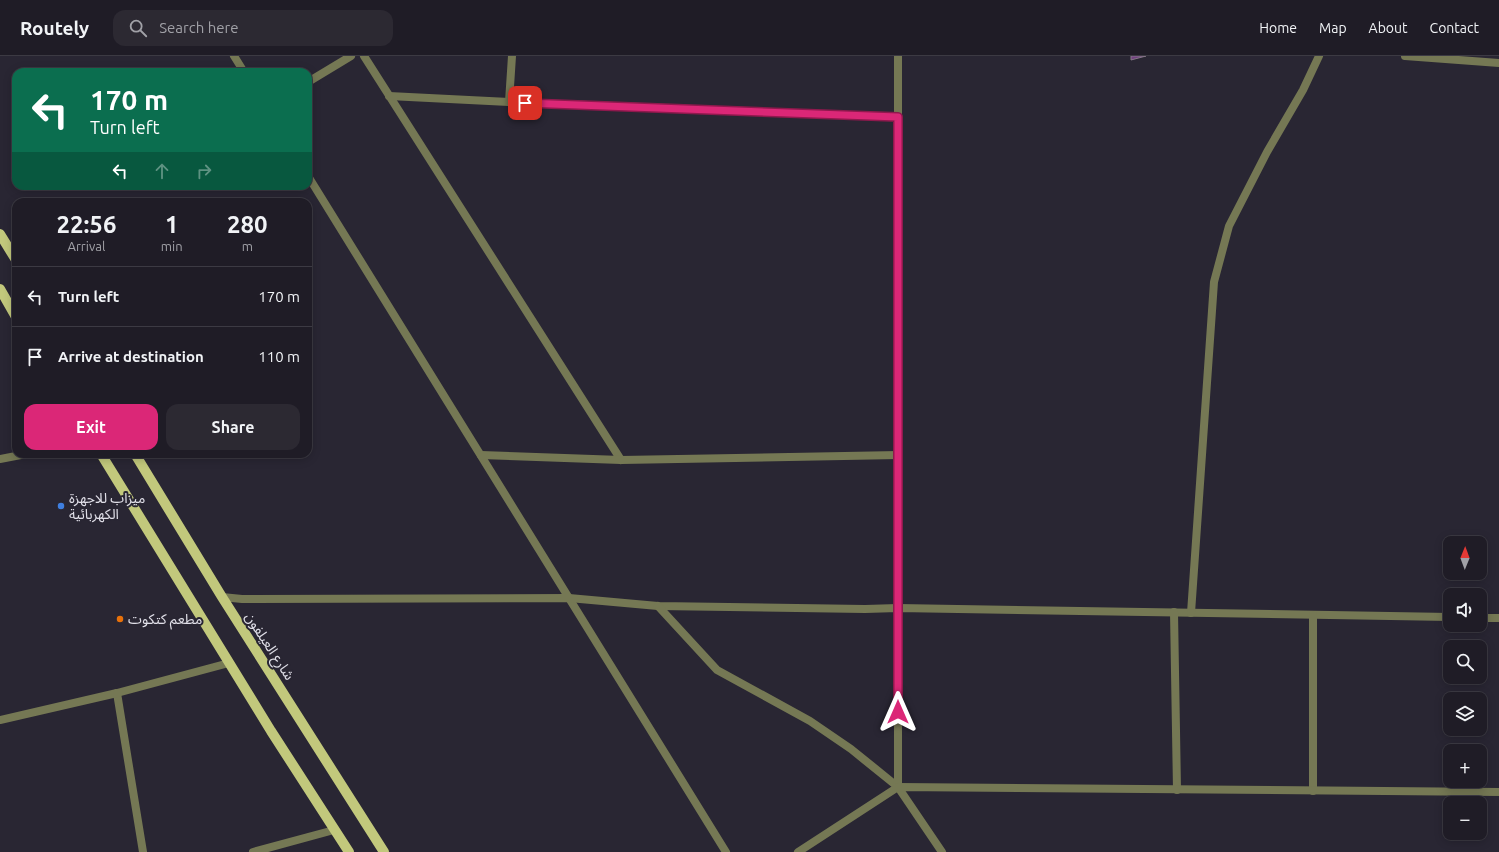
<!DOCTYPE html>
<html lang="en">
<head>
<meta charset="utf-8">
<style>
	body { margin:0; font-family:Ubuntu,"Noto Sans Arabic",sans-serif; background:#2c2932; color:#f1f3f6; height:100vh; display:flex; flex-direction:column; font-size:15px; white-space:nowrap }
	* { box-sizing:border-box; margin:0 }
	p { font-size:13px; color:#a1a1a7 }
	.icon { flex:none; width:22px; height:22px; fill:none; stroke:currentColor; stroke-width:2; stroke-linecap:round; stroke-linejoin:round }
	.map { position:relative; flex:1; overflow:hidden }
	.side { position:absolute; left:12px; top:142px; width:300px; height:260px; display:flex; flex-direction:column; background:#1f1c26; border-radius:12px; box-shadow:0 2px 10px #0003,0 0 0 1px #3c3a43 }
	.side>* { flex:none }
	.banner { position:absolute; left:12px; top:12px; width:300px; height:122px; border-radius:12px; box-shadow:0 2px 10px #0003,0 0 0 1px #3c3a43; background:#0b6e4f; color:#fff; overflow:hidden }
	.needle { width:26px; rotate:1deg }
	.controls { position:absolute; left:1443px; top:480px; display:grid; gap:8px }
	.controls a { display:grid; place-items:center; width:44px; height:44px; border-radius:8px; background:#1f1c26; box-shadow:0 2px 10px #0003,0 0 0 1px #3c3a43; font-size:20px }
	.pin { position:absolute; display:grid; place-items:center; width:34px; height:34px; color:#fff; margin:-17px; border-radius:8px; box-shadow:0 2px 6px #0006 }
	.me { position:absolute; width:44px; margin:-22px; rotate:0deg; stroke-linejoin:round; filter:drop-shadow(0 0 3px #0008) }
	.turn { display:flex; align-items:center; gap:14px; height:84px; padding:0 12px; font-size:18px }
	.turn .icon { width:52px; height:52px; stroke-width:2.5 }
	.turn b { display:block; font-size:28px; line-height:34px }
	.lanes { display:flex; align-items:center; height:38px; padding:0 12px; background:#0003; justify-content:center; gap:20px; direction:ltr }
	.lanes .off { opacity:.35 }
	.eta { display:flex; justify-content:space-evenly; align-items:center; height:68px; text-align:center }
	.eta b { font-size:24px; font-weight:700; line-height:28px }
	.primary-button { display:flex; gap:8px; margin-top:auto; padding:8px 12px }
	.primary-button a { flex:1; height:46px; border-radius:12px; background:#db2777; color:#fff; font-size:16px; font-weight:700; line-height:46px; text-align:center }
	.primary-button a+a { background:#2c2932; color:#f1f3f6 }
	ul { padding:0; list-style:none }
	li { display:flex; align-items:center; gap:12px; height:60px; padding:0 12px; border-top:1px solid #3c3a43 }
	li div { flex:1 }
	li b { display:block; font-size:15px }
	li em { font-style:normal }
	header { display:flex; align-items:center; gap:24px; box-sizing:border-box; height:56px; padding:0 20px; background:#1f1c26; border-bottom:1px solid #3c3a43 }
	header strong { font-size:19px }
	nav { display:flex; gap:22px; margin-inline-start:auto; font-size:14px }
	.search { width:280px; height:36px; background:#2c2932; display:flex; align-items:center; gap:10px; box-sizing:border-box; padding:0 14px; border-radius:12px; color:#a1a1a7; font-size:15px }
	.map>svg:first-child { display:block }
	.building { fill:#734081; stroke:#847987 }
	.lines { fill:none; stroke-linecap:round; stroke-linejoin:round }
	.minor { stroke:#757854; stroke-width:8 }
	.primary { stroke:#c2c87c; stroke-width:10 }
	.route-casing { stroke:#8e194d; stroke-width:10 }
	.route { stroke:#db2777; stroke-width:7 }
	.shop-dot { fill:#3f7fe0; stroke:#292633; stroke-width:1.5 }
	.food-dot { fill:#e8710a; stroke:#292633; stroke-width:1.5 }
	.labels { text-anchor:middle; stroke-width:4; stroke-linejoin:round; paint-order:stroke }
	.poi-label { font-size:14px; fill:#e0dfe8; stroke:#292633; text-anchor:start }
	.street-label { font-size:14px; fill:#e0dfe8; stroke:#292633 }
</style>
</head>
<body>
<header>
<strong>Routely</strong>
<div class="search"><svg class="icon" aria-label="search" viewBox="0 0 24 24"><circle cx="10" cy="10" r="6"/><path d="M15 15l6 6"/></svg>Search here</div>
<nav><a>Home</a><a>Map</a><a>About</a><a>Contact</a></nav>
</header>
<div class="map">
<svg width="1499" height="796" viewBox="0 0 1499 796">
	<rect width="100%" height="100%" fill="#292633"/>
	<polygon class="building" points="1131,0 1146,0 1131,4"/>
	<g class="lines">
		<g class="minor">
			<polyline points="234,0 244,16"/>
			<polyline points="364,0 621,404"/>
			<polyline points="1405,0 1499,7"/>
			<polyline points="308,26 351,0"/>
			<polyline points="389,40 509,46 898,61"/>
			<polyline points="509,46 512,0"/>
			<polyline points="308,120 726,796"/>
			<polyline points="481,399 621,404 899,399"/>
			<polyline points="0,403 26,398"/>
			<polyline points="222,541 242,543 569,542 658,550 865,553 898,552 1450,561"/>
			<polyline points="658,550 717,614 810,665 851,693 898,731 942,796"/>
			<polyline points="1174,556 1177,734"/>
			<polyline points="1191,557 1214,226 1229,170 1267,96 1303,34 1319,0"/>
			<polyline points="1480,562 1499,562"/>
			<polyline points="117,637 143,796"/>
			<polyline points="0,664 117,637 229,607"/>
			<polyline points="898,731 898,0"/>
			<polyline points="1313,735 1313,559"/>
			<polyline points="253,796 334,774"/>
			<polyline points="798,796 898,731 1499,736"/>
		</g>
		<g class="primary">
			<polyline points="0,178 16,204"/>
			<polyline points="0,233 16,261"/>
			<polyline points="101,398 271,675 349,796"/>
			<polyline points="135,398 222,541 384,796"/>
		</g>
	</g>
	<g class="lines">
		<g class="route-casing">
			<polyline id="route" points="525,47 898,61 898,656"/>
		</g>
		<use href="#route" class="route"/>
	</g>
	<circle class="shop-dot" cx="61" cy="450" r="4"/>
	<circle class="food-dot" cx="120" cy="563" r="4"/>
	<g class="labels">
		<g class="poi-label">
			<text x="69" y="447">ميزاب للاجهزة<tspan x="69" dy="16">الكهربائية</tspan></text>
			<text x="128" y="568">مطعم كتكوت</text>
		</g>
		<g class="street-label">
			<text transform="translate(270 590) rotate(57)" y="5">شارع العيلفون</text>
		</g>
	</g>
</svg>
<div class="controls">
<a><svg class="needle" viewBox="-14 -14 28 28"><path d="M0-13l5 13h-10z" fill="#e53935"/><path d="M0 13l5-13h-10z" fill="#a1a1a7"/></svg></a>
<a><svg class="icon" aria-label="sound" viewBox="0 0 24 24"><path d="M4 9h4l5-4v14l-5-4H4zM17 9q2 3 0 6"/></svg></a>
<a><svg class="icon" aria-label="search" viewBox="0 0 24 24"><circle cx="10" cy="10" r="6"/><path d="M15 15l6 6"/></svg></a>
<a><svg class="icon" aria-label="layers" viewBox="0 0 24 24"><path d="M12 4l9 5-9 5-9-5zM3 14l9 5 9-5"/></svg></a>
<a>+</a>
<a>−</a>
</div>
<div class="pin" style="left:525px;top:47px;background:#d93025"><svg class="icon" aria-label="arrive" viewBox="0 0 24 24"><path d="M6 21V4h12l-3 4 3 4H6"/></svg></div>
<svg class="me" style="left:898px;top:656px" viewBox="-20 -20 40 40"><path d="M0-17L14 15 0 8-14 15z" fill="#db2777" stroke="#fff" stroke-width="4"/></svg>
<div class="banner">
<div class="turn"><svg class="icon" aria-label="left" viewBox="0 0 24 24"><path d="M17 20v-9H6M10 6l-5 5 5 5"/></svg><div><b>170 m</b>Turn left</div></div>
<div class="lanes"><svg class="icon" aria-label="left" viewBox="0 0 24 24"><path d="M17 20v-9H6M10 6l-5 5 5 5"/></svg><svg class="icon off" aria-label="ahead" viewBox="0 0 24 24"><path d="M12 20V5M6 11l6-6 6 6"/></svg><svg class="icon off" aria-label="right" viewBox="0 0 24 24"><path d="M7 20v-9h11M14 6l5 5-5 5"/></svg></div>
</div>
<section class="side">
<div class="eta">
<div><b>22:56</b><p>Arrival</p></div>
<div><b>1</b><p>min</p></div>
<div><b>280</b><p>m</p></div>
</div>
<ul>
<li><svg class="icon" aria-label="left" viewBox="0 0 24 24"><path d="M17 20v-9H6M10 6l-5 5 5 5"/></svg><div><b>Turn left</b></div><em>170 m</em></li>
<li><svg class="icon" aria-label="arrive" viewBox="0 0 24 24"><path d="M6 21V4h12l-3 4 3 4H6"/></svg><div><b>Arrive at destination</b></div><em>110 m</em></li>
</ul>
<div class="primary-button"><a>Exit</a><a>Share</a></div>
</section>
</div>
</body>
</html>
